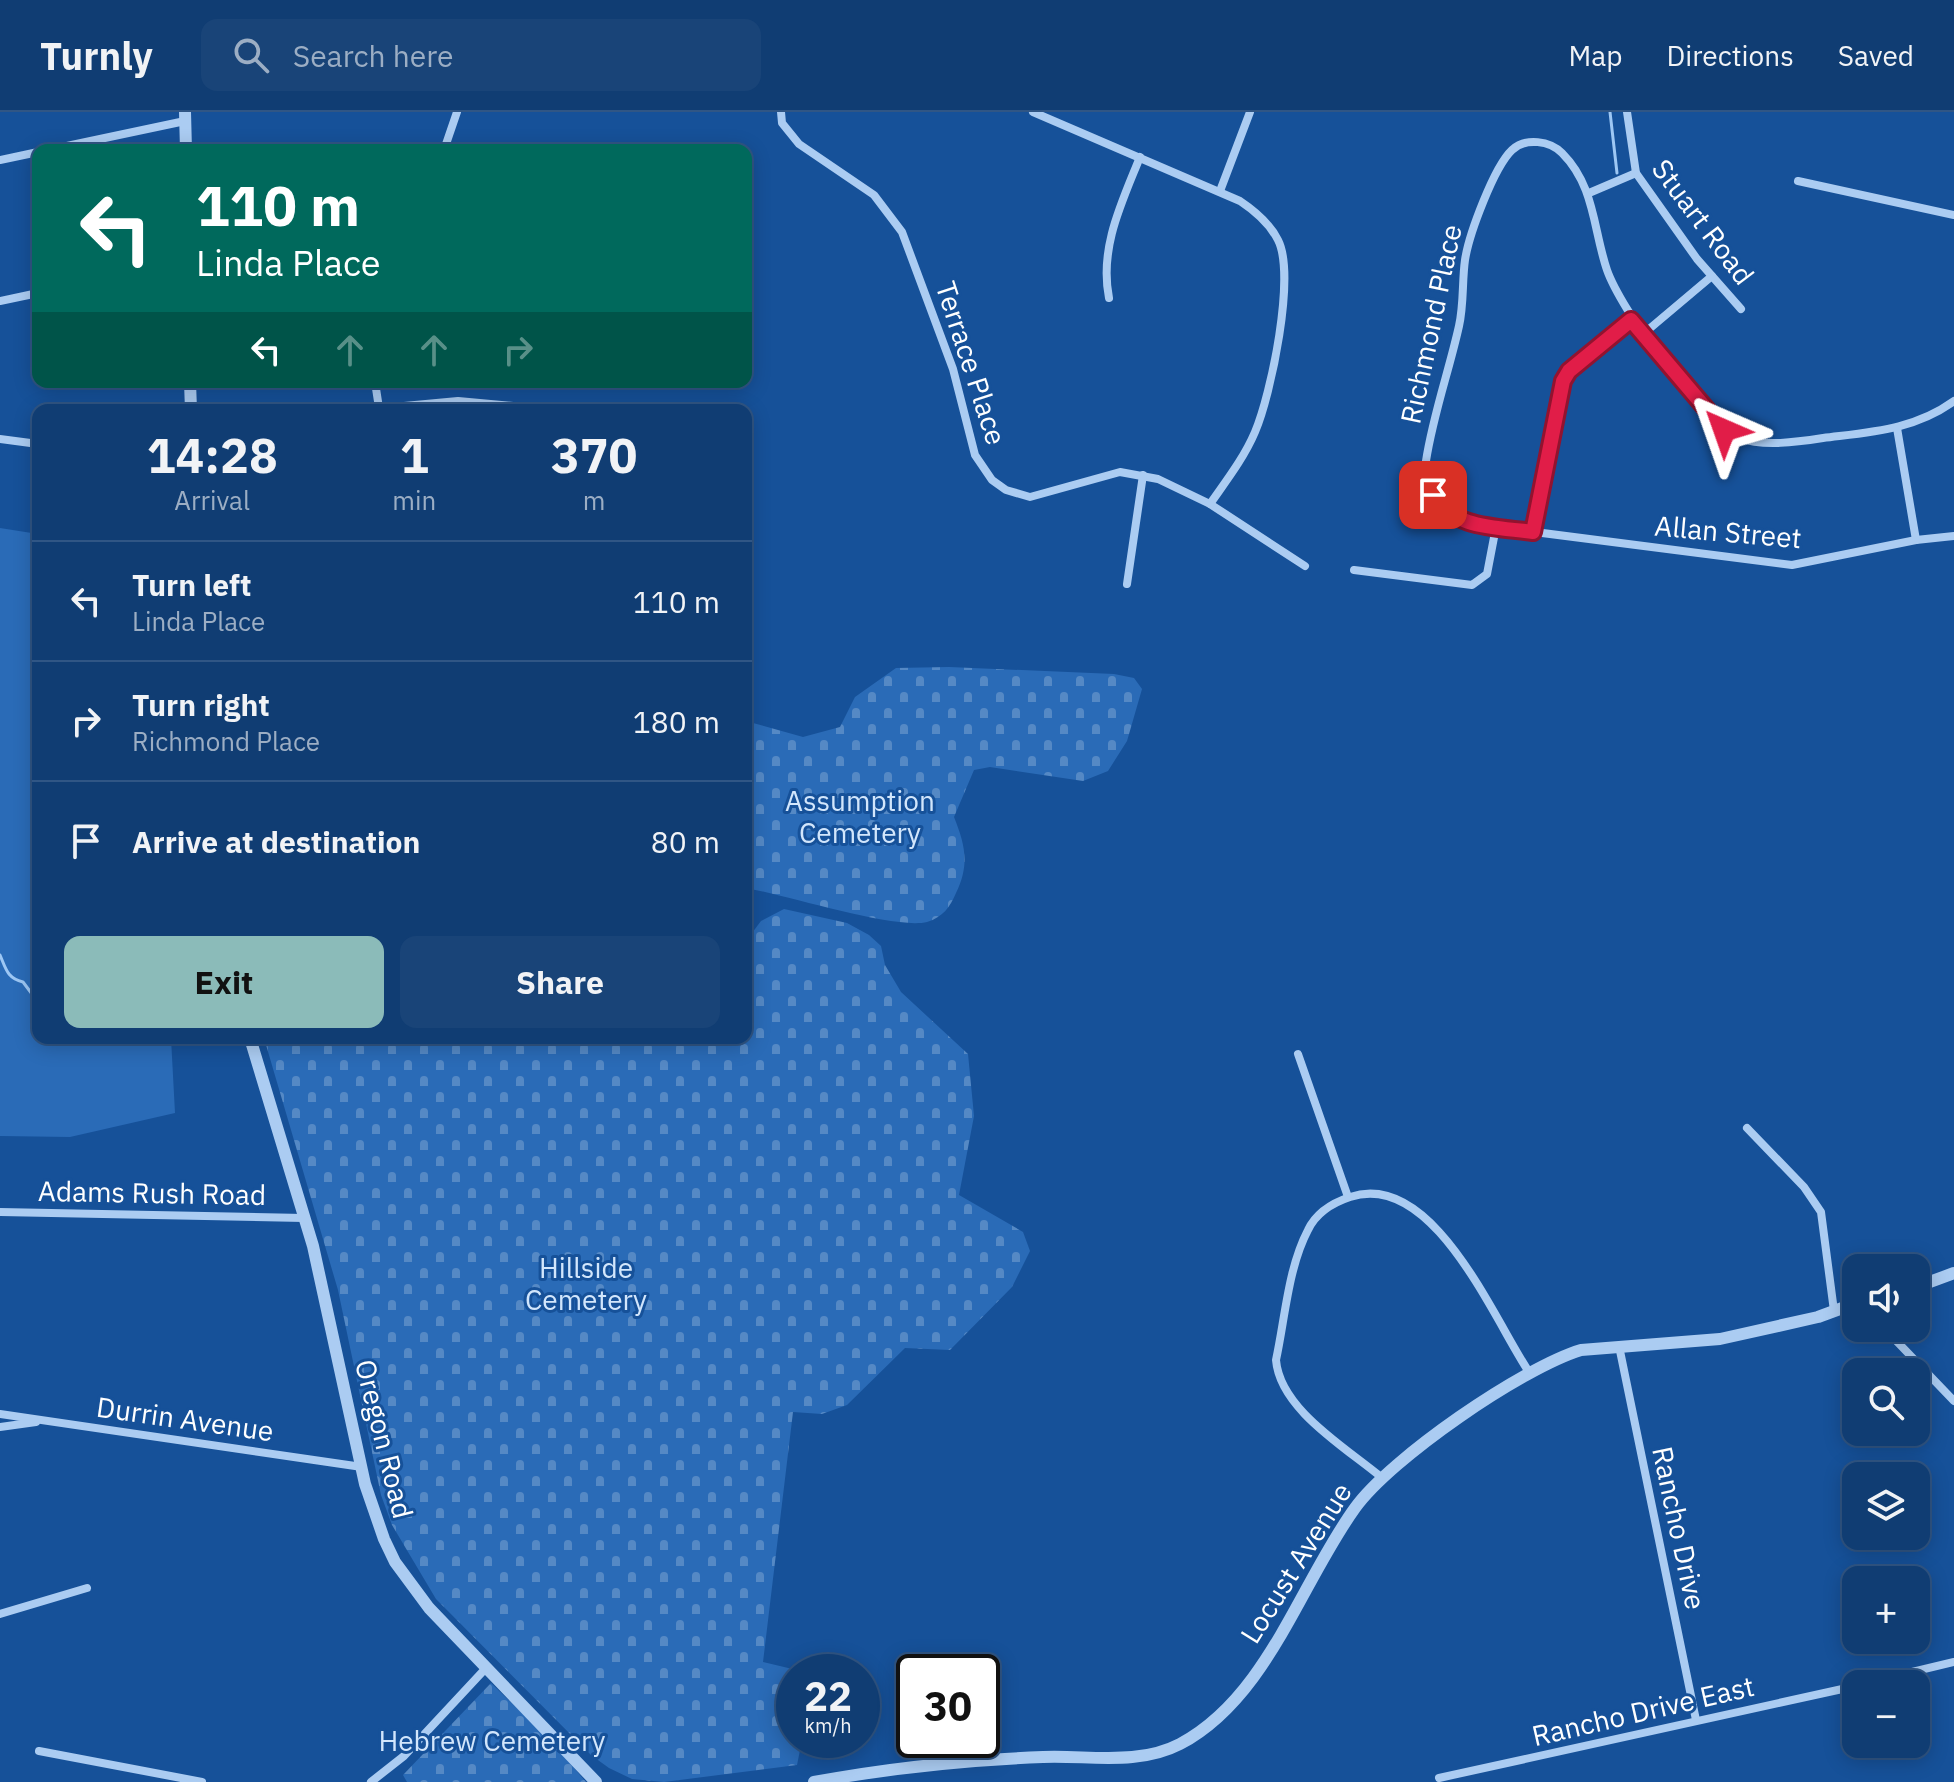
<!DOCTYPE html>
<html lang="en">
<head>
<meta charset="utf-8">
<style>
	body { margin:0; font-family:"IBM Plex Sans",sans-serif; background:#194478; color:#f1f3f6; height:100vh; display:flex; flex-direction:column; font-size:30px; white-space:nowrap }
	* { box-sizing:border-box; margin:0 }
	p { font-size:26px; color:#9caec4 }
	.icon { flex:none; width:44px; height:44px; fill:none; stroke:currentColor; stroke-width:2; stroke-linecap:round; stroke-linejoin:round }
	.map { position:relative; flex:1; overflow:hidden }
	.sheet { position:absolute; left:32px; top:292px; width:720px; height:640px; display:flex; flex-direction:column; background:#103d73; border-radius:16px; box-shadow:0 4px 20px #0003,0 0 0 2px #305685 }
	.sheet>* { flex:none }
	.hud { position:absolute; left:32px; top:32px; width:720px; height:244px; border-radius:16px; box-shadow:0 4px 20px #0003,0 0 0 2px #305685; background:#00695c; color:#fff; overflow:hidden }
	.fabs { position:absolute; left:1842px; top:1142px; display:grid; gap:16px }
	.fabs a { display:grid; place-items:center; width:88px; height:88px; border-radius:16px; background:#103d73; box-shadow:0 4px 20px #0003,0 0 0 2px #305685; font-size:40px }
	.speed { position:absolute; left:776px; top:1542px; display:flex; gap:16px; font-size:40px; font-weight:700; text-align:center }
	.speed>* { display:grid; place-content:center; width:104px; height:104px; border-radius:50%; background:#103d73; box-shadow:0 4px 20px #0003,0 0 0 2px #305685; line-height:1 }
	.speed small { font-size:20px; font-weight:400 }
	.speed .limit { border:4px solid #111; border-radius:12px; background:#fff; color:#111 }
	.pin { position:absolute; display:grid; place-items:center; width:68px; height:68px; color:#fff; margin:-34px; border-radius:16px; box-shadow:0 4px 12px #0006 }
	.me { position:absolute; width:88px; margin:-44px; rotate:317deg; stroke-linejoin:round; filter:drop-shadow(0 0 6px #0008) }
	.turn { display:flex; align-items:center; gap:28px; height:168px; padding:0 32px; font-size:36px }
	.turn .icon { width:104px; height:104px; stroke-width:2.5 }
	.turn b { display:block; font-size:56px; line-height:68px }
	.lanes { display:flex; align-items:center; height:76px; padding:0 32px; background:#0003; justify-content:center; gap:40px; direction:ltr }
	.lanes .off { opacity:.35 }
	.eta { display:flex; justify-content:space-evenly; align-items:center; height:136px; text-align:center }
	.eta b { font-size:48px; font-weight:700; line-height:56px }
	.primary-button { display:flex; gap:16px; margin-top:auto; padding:16px 32px }
	.primary-button a { flex:1; height:92px; border-radius:16px; background:#8bbbb9; color:#111; font-size:32px; font-weight:700; line-height:92px; text-align:center }
	.primary-button a+a { background:#194478; color:#f1f3f6 }
	ul { padding:0; list-style:none }
	li { display:flex; align-items:center; gap:24px; height:120px; padding:0 32px; border-top:2px solid #305685 }
	li div { flex:1 }
	li b { display:block; font-size:30px }
	li em { font-style:normal }
	header { display:flex; align-items:center; gap:48px; box-sizing:border-box; height:112px; padding:0 40px; background:#103d73; border-bottom:2px solid #305685 }
	header strong { font-size:38px }
	nav { display:flex; gap:44px; margin-inline-start:auto; font-size:28px }
	.search { width:560px; height:72px; background:#194478; display:flex; align-items:center; gap:20px; box-sizing:border-box; padding:0 28px; border-radius:16px; color:#9caec4; font-size:30px }
	.map>svg:first-child { display:block }
	.green { fill:#2a6bb7 }
	.cemetery { fill:url(#cemetery-stones) }
	.lines { fill:none; stroke-linecap:round; stroke-linejoin:round }
	.stream { stroke:#9dc7f4; stroke-width:3 }
	.minor { stroke:#abccf2; stroke-width:8 }
	.tertiary { stroke:#abccf2; stroke-width:12 }
	.route-casing { stroke:#92132f; stroke-width:20 }
	.route { stroke:#e11d48; stroke-width:14 }
	.labels { text-anchor:middle; stroke-width:6; stroke-linejoin:round; paint-order:stroke }
	.street-label { font-size:28px; fill:#fff; stroke:#165199 }
	.park-label { font-size:28px; fill:#d2e6fc; stroke:#165199 }
</style>
</head>
<body>
<header>
<strong>Turnly</strong>
<div class="search"><svg class="icon" aria-label="search" viewBox="0 0 24 24"><circle cx="10" cy="10" r="6"/><path d="M15 15l6 6"/></svg>Search here</div>
<nav><a>Map</a><a>Directions</a><a>Saved</a></nav>
</header>
<div class="map">
<svg width="1954" height="1670" viewBox="0 0 1954 1670">
	<defs>
		<pattern id="cemetery-stones" width="16" height="16" patternUnits="userSpaceOnUse" patternTransform="scale(2)"><rect width="16" height="16" fill="#2a6bb7"/><path d="M2 7V4a2 2 0 0 1 4 0v3zM10 15v-3a2 2 0 0 1 4 0v3z" fill="#5589c5"/></pattern>
	</defs>
	<rect width="100%" height="100%" fill="#165199"/>
	<polygon class="green" points="0,416 38,422 38,926 171,926 175,1001 70,1025 0,1024"/>
	<g class="cemetery">
		<path d="M 949,555 L 1114,562 L 1134,566 L 1142,577 L 1127,629 L 1108,659 L 1083,669 L 990,655 L 974,658 L 954,705 C 965,733 970,752 956,781 C 950,795 943,805 927,810 C 895,818 786,783 746,776 L 746,571 L 749,571 L 753,611 L 803,625 L 840,615 L 855,585 L 896,556 Z"/>
		<polygon points="784,797 847,811 869,823 881,834 885,853 901,880 968,942 974,1004 959,1083 1023,1120 1030,1139 1012,1175 950,1238 905,1236 847,1293 822,1302 793,1300 763,1550 805,1560 794,1560 794,1628 802,1628 797,1653 664,1670 632,1667 609,1656 591,1643 436,1487 392,1413 381,1383 338,1178 264,926 746,926 746,829 761,809"/>
		<polygon points="491,1571 553,1631 586,1670 407,1670 403,1663"/>
	</g>
	<g class="lines">
		<g class="stream">
			<polyline points="1610,0 1617,61"/>
			<path d="M 0,843 C 6,857 7,866 23,870 L 38,890"/>
		</g>
		<g class="minor">
			<polyline points="781,0 782,11 799,32 874,83 902,120 953,257 975,343 992,368 1006,378 1030,385 1120,360 1158,367 1210,392 1305,454"/>
			<path d="M 1033,0 L 1240,89 C 1255,99 1270,112 1278,128 C 1296,163 1271,283 1255,320 C 1244,346 1226,369 1210,392"/>
			<polyline points="1627,0 1636,61 1697,147 1741,197"/>
			<polyline points="48,38 185,9"/>
			<polyline points="444,38 457,0"/>
			<polyline points="0,48 38,40"/>
			<polyline points="1798,69 1954,103"/>
			<polyline points="1220,79 1250,0"/>
			<polyline points="1589,81 1636,61"/>
			<path d="M 1109,186 C 1099,136 1122,90 1140,45"/>
			<polyline points="0,189 38,181"/>
			<polyline points="1642,223 1712,164"/>
			<polyline points="375,270 379,296"/>
			<path d="M 1954,289 C 1914,318 1870,320 1823,326 C 1797,330 1764,335 1739,326 C 1702,313 1620,196 1607,158 C 1593,117 1595,74 1562,41 C 1550,29 1526,25 1512,38 C 1494,55 1469,122 1465,148 C 1462,169 1464,192 1459,214 C 1449,259 1433,303 1426,349 C 1431,400 1449,407 1496,415 L 1792,453 L 1916,428 L 1954,424"/>
			<polyline points="361,298 458,289 556,298"/>
			<polyline points="1897,316 1916,428"/>
			<polyline points="0,327 38,332"/>
			<polyline points="1533,420 1563,269 1569,259 1631,208"/>
			<polyline points="1354,458 1472,473 1487,462 1496,415"/>
			<polyline points="1127,472 1143,363"/>
			<polyline points="1298,942 1348,1085"/>
			<polyline points="1747,1016 1804,1075 1821,1100 1834,1199"/>
			<polyline points="0,1100 304,1106"/>
			<polyline points="1884,1216 1954,1289"/>
			<polyline points="1619,1234 1696,1608"/>
			<polyline points="0,1302 362,1355"/>
			<polyline points="0,1315 36,1310"/>
			<path d="M 1381,1365 C 1345,1335 1280,1297 1276,1248 C 1285,1207 1288,1156 1308,1118 C 1316,1101 1332,1091 1350,1085 C 1433,1057 1494,1208 1529,1260"/>
			<polyline points="0,1502 87,1476"/>
			<polyline points="1862,1572 1954,1550"/>
			<polyline points="39,1639 202,1670"/>
			<polyline points="1439,1666 1856,1574"/>
			<polyline points="371,1670 404,1644 486,1556"/>
		</g>
		<g class="tertiary">
			<polyline points="185,0 186,38"/>
			<polyline points="190,270 191,298"/>
			<polyline points="250,926 313,1134 365,1372 384,1427 395,1450 429,1496 596,1670"/>
			<polyline points="1916,1175 1954,1161"/>
			<path d="M 814,1670 C 889,1656 966,1648 1043,1645 C 1088,1643 1138,1654 1180,1632 C 1267,1586 1300,1472 1355,1396 C 1391,1346 1522,1256 1581,1238 L 1720,1227 L 1818,1205 L 1856,1191"/>
		</g>
	</g>
	<g class="lines">
		<g class="route-casing">
			<path id="route" d="M 1433,383 C 1453,417 1497,415 1533,420 L 1563,269 L 1569,259 L 1631,208 L 1724,318"/>
		</g>
		<use href="#route" class="route"/>
	</g>
	<g class="labels">
		<g class="street-label">
			<text transform="translate(1703 110) rotate(53)" y="10">Stuart Road</text>
			<text transform="translate(1431 212) rotate(-78)" y="10">Richmond Place</text>
			<text transform="translate(971 251) rotate(72)" y="10">Terrace Place</text>
			<text transform="translate(1728 420) rotate(5)" y="10">Allan Street</text>
			<text transform="translate(152 1081) rotate(1)" y="10">Adams Rush Road</text>
			<text transform="translate(185 1307) rotate(8)" y="10">Durrin Avenue</text>
			<text transform="translate(384 1327) rotate(76)" y="10">Oregon Road</text>
			<text transform="translate(1679 1416) rotate(78)" y="10">Rancho Drive</text>
			<text transform="translate(1296 1451) rotate(-58)" y="10">Locust Avenue</text>
			<text transform="translate(1643 1599) rotate(-13)" y="10">Rancho Drive East</text>
		</g>
		<g class="park-label">
			<text x="860" y="699">Assumption<tspan x="860" dy="32">Cemetery</tspan></text>
			<text x="586" y="1166">Hillside<tspan x="586" dy="32">Cemetery</tspan></text>
			<text x="492" y="1639">Hebrew Cemetery</text>
		</g>
	</g>
</svg>
<div class="fabs">
<a><svg class="icon" aria-label="sound" viewBox="0 0 24 24"><path d="M4 9h4l5-4v14l-5-4H4zM17 9q2 3 0 6"/></svg></a>
<a><svg class="icon" aria-label="search" viewBox="0 0 24 24"><circle cx="10" cy="10" r="6"/><path d="M15 15l6 6"/></svg></a>
<a><svg class="icon" aria-label="layers" viewBox="0 0 24 24"><path d="M12 4l9 5-9 5-9-5zM3 14l9 5 9-5"/></svg></a>
<a>+</a>
<a>−</a>
</div>
<div class="speed"><div>22<small>km/h</small></div><div class="limit">30</div></div>
<div class="pin" style="left:1433px;top:383px;background:#d93025"><svg class="icon" aria-label="arrive" viewBox="0 0 24 24"><path d="M6 21V4h12l-3 4 3 4H6"/></svg></div>
<svg class="me" style="left:1724px;top:318px" viewBox="-20 -20 40 40"><path d="M0-17L14 15 0 8-14 15z" fill="#e11d48" stroke="#fff" stroke-width="4"/></svg>
<div class="hud">
<div class="turn"><svg class="icon" aria-label="left" viewBox="0 0 24 24"><path d="M17 20v-9H6M10 6l-5 5 5 5"/></svg><div><b>110 m</b>Linda Place</div></div>
<div class="lanes"><svg class="icon" aria-label="left" viewBox="0 0 24 24"><path d="M17 20v-9H6M10 6l-5 5 5 5"/></svg><svg class="icon off" aria-label="ahead" viewBox="0 0 24 24"><path d="M12 20V5M6 11l6-6 6 6"/></svg><svg class="icon off" aria-label="ahead" viewBox="0 0 24 24"><path d="M12 20V5M6 11l6-6 6 6"/></svg><svg class="icon off" aria-label="right" viewBox="0 0 24 24"><path d="M7 20v-9h11M14 6l5 5-5 5"/></svg></div>
</div>
<section class="sheet">
<div class="eta">
<div><b>14:28</b><p>Arrival</p></div>
<div><b>1</b><p>min</p></div>
<div><b>370</b><p>m</p></div>
</div>
<ul>
<li><svg class="icon" aria-label="left" viewBox="0 0 24 24"><path d="M17 20v-9H6M10 6l-5 5 5 5"/></svg><div><b>Turn left</b><p>Linda Place</p></div><em>110 m</em></li>
<li><svg class="icon" aria-label="right" viewBox="0 0 24 24"><path d="M7 20v-9h11M14 6l5 5-5 5"/></svg><div><b>Turn right</b><p>Richmond Place</p></div><em>180 m</em></li>
<li><svg class="icon" aria-label="arrive" viewBox="0 0 24 24"><path d="M6 21V4h12l-3 4 3 4H6"/></svg><div><b>Arrive at destination</b></div><em>80 m</em></li>
</ul>
<div class="primary-button"><a>Exit</a><a>Share</a></div>
</section>
</div>
</body>
</html>
